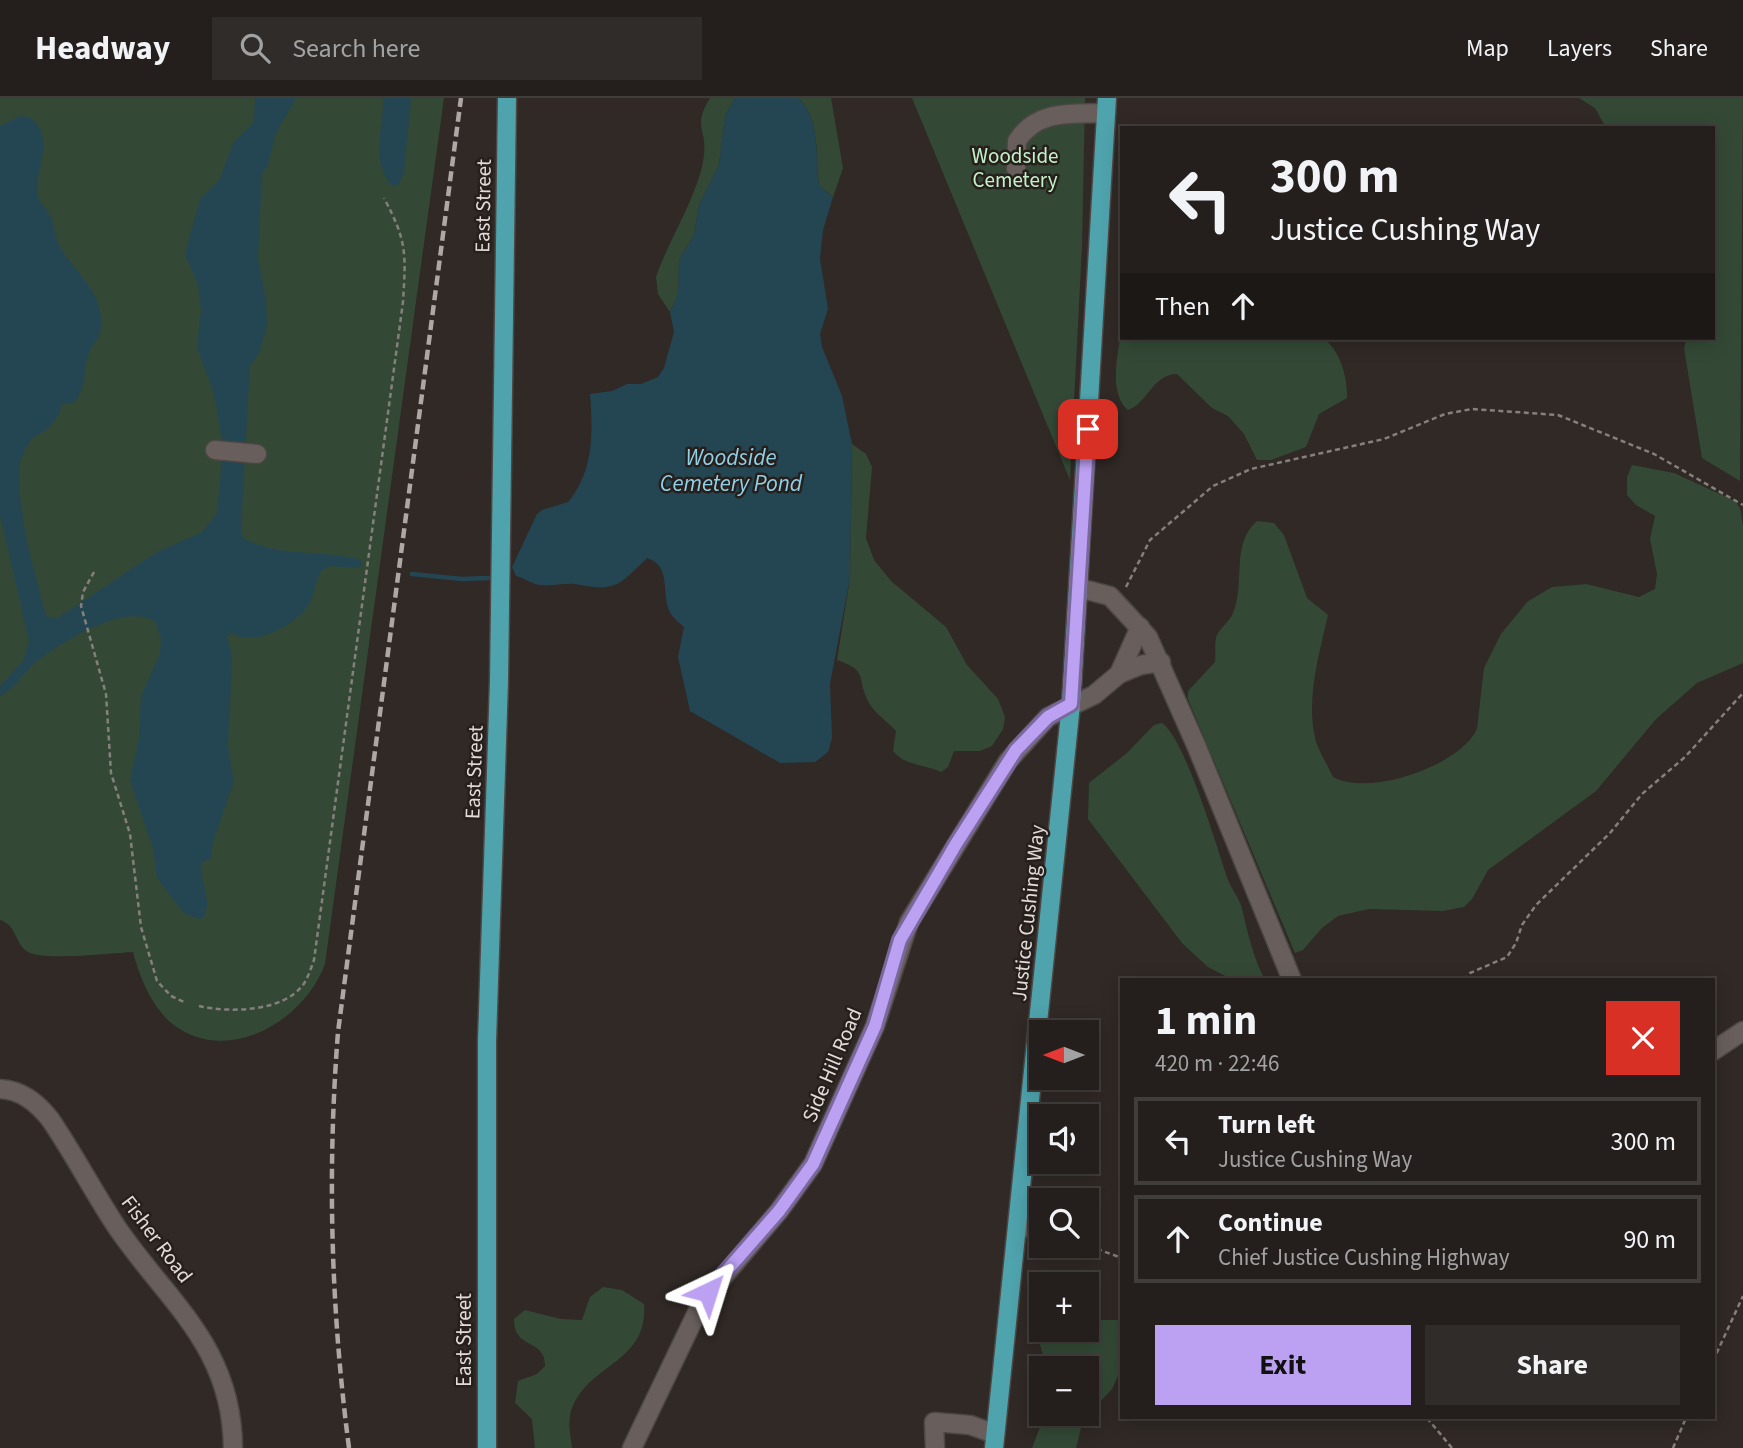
<!DOCTYPE html>
<html lang="en">
<head>
<meta charset="utf-8">
<style>
	body { margin:0; font-family:"Source Sans 3",sans-serif; background:#302c29; color:#f1f3f6; height:100vh; display:flex; flex-direction:column; font-size:26px; white-space:nowrap }
	* { box-sizing:border-box; margin:0 }
	p { font-size:23px; color:#a3a2a3 }
	.icon { flex:none; width:38px; height:38px; fill:none; stroke:currentColor; stroke-width:2; stroke-linecap:round; stroke-linejoin:round }
	.map { position:relative; flex:1; overflow:hidden }
	.details { position:absolute; left:1120px; top:880px; width:595px; height:441px; display:flex; flex-direction:column; background:#241f1c; border-radius:0px; box-shadow:0 4px 18px #0003,0 0 0 2px #413d3b }
	.details>* { flex:none }
	.guide { position:absolute; left:1120px; top:28px; width:595px; height:214px; border-radius:0px; box-shadow:0 4px 18px #0003,0 0 0 2px #413d3b; background:#241f1c; color:#f1f3f6; overflow:hidden }
	.needle { width:46px; rotate:270deg }
	.buttons { position:absolute; left:1029px; top:922px; display:grid; gap:14px }
	.buttons a { display:grid; place-items:center; width:70px; height:70px; border-radius:0px; background:#241f1c; box-shadow:0 4px 18px #0003,0 0 0 2px #413d3b; font-size:35px }
	.pin { position:absolute; display:grid; place-items:center; width:60px; height:60px; color:#fff; margin:-30px; border-radius:14px; box-shadow:0 4px 10px #0006 }
	.me { position:absolute; width:77px; margin:-38px; rotate:41deg; stroke-linejoin:round; filter:drop-shadow(0 0 5px #0008) }
	.turn { display:flex; align-items:center; gap:24px; height:147px; padding:0 35px; font-size:32px }
	.turn .icon { width:91px; height:91px; stroke-width:2.5 }
	.turn b { display:block; font-size:49px; line-height:60px }
	.then { display:flex; align-items:center; height:66px; padding:0 35px; background:#0003; gap:14px; font-size:26px }
	.round { display:grid; place-items:center; flex:none; width:74px; height:74px; border-radius:0px; background:#302c29 }
	.headline { display:flex; align-items:center; justify-content:space-between; height:119px; padding:0 35px }
	h1 { font-size:42px; font-weight:700; line-height:52px }
	.action { display:flex; gap:14px; margin-top:auto; padding:14px 35px }
	.action a { flex:1; height:80px; border-radius:0px; background:#bca0f2; color:#111; font-size:28px; font-weight:700; line-height:80px; text-align:center }
	.action a+a { background:#302c29; color:#f1f3f6 }
	ul { padding:0; list-style:none }
	li { display:flex; align-items:center; gap:21px; height:88px; margin:0 14px 10px; padding:0 21px; border:4px solid #413d3b; border-radius:0px }
	li div { flex:1 }
	li b { display:block; font-size:26px }
	li em { font-style:normal }
	header { display:flex; align-items:center; gap:42px; box-sizing:border-box; height:98px; padding:0 35px; background:#241f1c; border-bottom:2px solid #413d3b }
	header strong { font-size:33px }
	nav { display:flex; gap:38px; margin-inline-start:auto; font-size:24px }
	.search { width:490px; height:63px; background:#302c29; display:flex; align-items:center; gap:18px; box-sizing:border-box; padding:0 24px; border-radius:0px; color:#a3a2a3; font-size:26px }
	.map>svg:first-child { display:block }
	.green { fill:#334936 }
	.water { fill:#244653 }
	.lines { fill:none; stroke-linecap:round; stroke-linejoin:round }
	.stream { stroke:#244653; stroke-width:4.5 }
	.minor-casing { stroke:#4c4744; stroke-width:21 }
	.major-casing { stroke:#4c4744; stroke-width:21 }
	.path { stroke:#86807d; stroke-width:2.5; stroke-dasharray:5 3.5; stroke-linecap:butt }
	.minor { stroke:#685f5c; stroke-width:18 }
	.major { stroke:#4fa3ad; stroke-width:18 }
	.rail { stroke:#ada7a5; stroke-width:4.5; stroke-dasharray:10 5; stroke-linecap:butt }
	.route-casing { stroke:#7a689d; stroke-width:18 }
	.route { stroke:#bca0f2; stroke-width:12 }
	.labels { text-anchor:middle; stroke-width:5; stroke-linejoin:round; paint-order:stroke }
	.park-label { font-size:21px; fill:#c2f2c8; stroke:#271f1c }
	.street-label { font-size:21px; fill:#e1dcda; stroke:#271f1c }
	.water-label { font-size:23px; font-style:italic; fill:#8fd1e9; stroke:#271f1c }
</style>
</head>
<body>
<header>
<strong>Headway</strong>
<div class="search"><svg class="icon" aria-label="search" viewBox="0 0 24 24"><circle cx="10" cy="10" r="6"/><path d="M15 15l6 6"/></svg>Search here</div>
<nav><a>Map</a><a>Layers</a><a>Share</a></nav>
</header>
<div class="map">
<svg width="1743" height="1350" viewBox="0 0 1743 1350">
	<rect width="100%" height="100%" fill="#302926"/>
	<g class="green">
		<path d="M 0,0 L 444,0 L 325,866 C 304,924 225,970 170,924 C 151,907 139,878 133,854 C 112,855 43,863 28,854 C 14,845 17,827 0,822 Z"/>
		<path d="M 710,0 L 735,0 L 725,18 L 719,67 L 699,107 L 694,137 L 679,162 L 678,197 L 670,214 L 658,196 L 656,179 C 669,141 700,94 704,57 C 707,29 692,30 710,0 Z"/>
		<path d="M 798,0 L 831,0 L 843,70 L 833,99 L 819,87 C 815,58 821,21 798,0 Z"/>
		<polygon points="912,0 1085,0 1082,148 1070,382"/>
		<polygon points="1579,0 1743,0 1740,383 1702,360 1684,250 1687,240 1713,240 1713,30 1606,30 1595,10"/>
		<path d="M 1122,228 L 1122,240 L 1322,240 C 1340,250 1348,281 1347,300 L 1319,316 L 1306,349 L 1271,362 L 1257,362 L 1244,336 L 1228,318 L 1212,310 L 1177,276 C 1153,276 1147,306 1128,312 C 1107,295 1119,252 1122,228 Z"/>
		<path d="M 852,346 L 866,356 L 872,369 L 866,440 L 874,462 L 891,483 L 946,529 L 967,567 L 998,601 L 1005,619 L 1003,631 L 992,648 L 980,653 L 954,653 L 948,669 L 941,674 C 924,666 905,668 893,653 L 896,633 C 888,624 873,614 868,603 C 856,579 869,573 837,562 L 850,480 Z"/>
		<path d="M 1632,367 L 1674,375 L 1735,403 L 1740,410 L 1743,428 L 1743,565 L 1697,585 L 1656,621 L 1596,693 L 1488,772 L 1472,801 L 1464,809 L 1443,813 L 1369,811 L 1338,818 L 1322,830 L 1303,852 L 1295,855 L 1188,601 L 1188,593 L 1215,564 C 1216,555 1214,544 1217,537 C 1221,529 1230,523 1233,515 C 1246,484 1230,447 1257,423 L 1274,425 L 1284,437 L 1307,500 L 1328,517 C 1319,557 1305,603 1316,644 C 1320,655 1328,668 1333,679 C 1369,699 1460,668 1477,631 L 1484,570 L 1501,536 L 1527,504 L 1552,489 L 1565,488 L 1586,486 L 1639,499 L 1655,491 L 1657,476 L 1650,441 L 1655,418 L 1636,407 L 1627,397 L 1627,379 Z"/>
		<path d="M 1162,625 C 1185,640 1218,753 1228,782 C 1232,792 1240,801 1242,811 C 1248,835 1253,860 1265,882 L 1233,882 L 1208,869 L 1182,845 L 1088,721 L 1089,685 L 1127,655 L 1154,627 Z"/>
		<path d="M 603,1189 L 622,1192 L 644,1206 C 649,1268 581,1266 570,1318 C 568,1330 571,1338 572,1350 L 535,1350 L 532,1321 L 515,1305 L 518,1283 L 537,1276 L 545,1268 C 546,1240 513,1252 514,1221 L 525,1212 L 561,1221 L 582,1222 L 590,1199 Z"/>
		<path d="M 1040,1216 L 1041,1232 L 1087,1232 L 1087,1222 L 1120,1222 L 1122,1269 L 1112,1291 L 1083,1322 L 1076,1350 L 1032,1350 L 1045,1316 L 1087,1316 L 1087,1270 L 1051,1270 C 1038,1254 1038,1237 1040,1216 Z"/>
	</g>
	<g class="water">
		<path d="M 255,0 L 296,0 L 275,37 L 268,68 L 262,76 L 258,161 L 266,201 L 267,227 L 260,253 L 250,268 L 241,431 L 243,440 C 278,460 323,451 361,462 L 362,467 L 358,470 L 330,468 L 322,472 C 314,484 315,501 305,512 C 290,530 253,548 232,535 L 227,538 L 232,557 L 228,649 L 234,683 L 213,744 L 211,760 L 201,765 C 199,783 213,801 204,818 L 199,821 L 184,815 L 157,780 L 153,750 L 130,683 L 139,640 L 141,598 L 160,556 L 161,540 L 155,524 C 125,503 61,545 36,564 C 24,574 14,592 0,598 L 0,588 L 23,563 L 29,543 L 0,417 L 0,28 L 20,18 L 31,20 C 58,43 31,74 39,101 C 41,107 45,109 48,114 C 54,123 54,135 58,145 C 71,171 98,188 101,219 C 103,244 93,240 88,258 C 83,277 87,282 76,304 L 62,306 C 59,323 47,333 32,340 C 26,350 20,359 19,371 C 18,419 34,471 46,518 L 56,521 L 157,454 L 202,434 L 217,415 L 223,347 L 214,296 L 197,249 L 201,212 L 198,187 L 185,156 L 200,101 L 220,81 L 233,45 L 254,24 Z"/>
		<path d="M 383,0 L 411,0 L 404,75 L 398,87 L 391,88 C 369,54 384,36 383,0 Z"/>
		<path d="M 735,0 L 798,0 C 821,21 815,58 819,87 L 833,99 L 823,132 L 820,161 L 828,211 L 820,236 L 822,249 L 842,298 L 852,346 L 850,480 L 830,586 L 832,640 L 828,654 L 815,664 L 780,665 L 690,613 L 678,559 L 684,529 C 680,525 674,521 671,516 C 660,498 673,468 647,460 C 618,488 617,494 575,486 C 565,485 553,488 542,487 C 533,487 525,480 516,478 L 512,469 L 537,416 L 542,412 L 568,404 C 594,373 593,334 590,296 L 612,293 L 627,286 L 641,286 L 658,279 L 664,270 L 674,234 L 670,214 L 678,197 L 679,162 L 694,137 L 699,107 L 719,67 L 725,18 Z"/>
	</g>
	<g class="lines">
		<polyline class="stream" points="412,476 462,481 488,480"/>
		<g class="minor-casing">
			<g id="minor">
				<path d="M 1016,71 L 1017,43 C 1037,11 1072,16 1106,15"/>
				<polyline points="215,352 257,356"/>
				<polyline points="1079,490 1110,498 1148,539 1196,647 1292,882"/>
				<polyline points="1119,576 1140,529"/>
				<polyline points="1713,953 1743,933"/>
				<path d="M 0,991 C 22,992 37,1005 50,1021 C 74,1056 94,1095 118,1131 C 170,1206 232,1249 233,1350"/>
				<polyline points="1018,1128 1041,1132"/>
				<polyline points="632,1350 702,1204 779,1113 813,1066 875,928 909,824 1008,663 1048,619 1094,597 1119,576 1141,567 1161,564"/>
				<polyline points="935,1350 934,1324 970,1327 995,1336"/>
			</g>
		</g>
		<g class="major-casing">
			<g id="major">
				<polyline points="487,1350 487,943 499,583 507,0"/>
				<polyline points="994,1350 1071,606 1107,0"/>
			</g>
		</g>
		<g class="path">
			<polyline points="94,474 83,494 81,508 106,596 111,675 130,736 141,829 157,883 171,898 184,904"/>
			<polyline points="1126,489 1150,442 1213,388 1251,371 1384,341 1445,316 1472,311 1558,317 1654,356 1743,407"/>
			<polyline points="1464,882 1470,875 1507,859 1516,845 1522,827 1536,807 1610,735 1642,696 1685,659 1743,595"/>
			<path d="M 199,908 C 230,915 282,914 303,887 C 308,880 311,870 314,862 L 403,204 C 406,155 407,143 384,100"/>
			<polyline points="1097,1151 1122,1160"/>
			<polyline points="1713,1263 1743,1198"/>
			<polyline points="1427,1320 1452,1350"/>
			<polyline points="1673,1350 1686,1320"/>
		</g>
		<use href="#minor" class="minor"/>
		<use href="#major" class="major"/>
		<path class="rail" d="M 349,1350 C 331,1212 327,1074 338,934 L 461,0"/>
	</g>
	<g class="lines">
		<g class="route-casing">
			<polyline id="route" points="708,1194 779,1113 813,1066 875,928 900,842 956,746 1016,652 1048,619 1071,606 1088,331"/>
		</g>
		<use href="#route" class="route"/>
	</g>
	<g class="labels">
		<g class="park-label">
			<text x="1015" y="65">Woodside<tspan x="1015" dy="24">Cemetery</tspan></text>
		</g>
		<g class="street-label">
			<text transform="translate(483 108) rotate(-89)" y="7">East Street</text>
			<text transform="translate(474 674) rotate(-88)" y="7">East Street</text>
			<text transform="translate(1028 815) rotate(-84)" y="7">Justice Cushing Way</text>
			<text transform="translate(832 967) rotate(-67)" y="7">Side Hill Road</text>
			<text transform="translate(157 1141) rotate(53)" y="7">Fisher Road</text>
			<text transform="translate(464 1242) rotate(-90)" y="7">East Street</text>
		</g>
		<g class="water-label">
			<text x="731" y="367">Woodside<tspan x="731" dy="26">Cemetery Pond</tspan></text>
		</g>
	</g>
</svg>
<div class="buttons">
<a><svg class="needle" viewBox="-14 -14 28 28"><path d="M0-13l5 13h-10z" fill="#e53935"/><path d="M0 13l5-13h-10z" fill="#a3a2a3"/></svg></a>
<a><svg class="icon" aria-label="sound" viewBox="0 0 24 24"><path d="M4 9h4l5-4v14l-5-4H4zM17 9q2 3 0 6"/></svg></a>
<a><svg class="icon" aria-label="search" viewBox="0 0 24 24"><circle cx="10" cy="10" r="6"/><path d="M15 15l6 6"/></svg></a>
<a>+</a>
<a>−</a>
</div>
<div class="pin" style="left:1088px;top:331px;background:#d93025"><svg class="icon" aria-label="arrive" viewBox="0 0 24 24"><path d="M6 21V4h12l-3 4 3 4H6"/></svg></div>
<svg class="me" style="left:708px;top:1194px" viewBox="-20 -20 40 40"><path d="M0-17L14 15 0 8-14 15z" fill="#bca0f2" stroke="#fff" stroke-width="4"/></svg>
<div class="guide">
<div class="turn"><svg class="icon" aria-label="left" viewBox="0 0 24 24"><path d="M17 20v-9H6M10 6l-5 5 5 5"/></svg><div><b>300 m</b>Justice Cushing Way</div></div>
<div class="then">Then<svg class="icon" aria-label="ahead" viewBox="0 0 24 24"><path d="M12 20V5M6 11l6-6 6 6"/></svg></div>
</div>
<section class="details">
<div class="headline"><div><h1>1 min</h1><p>420 m · 22:46</p></div><a class="round" style="background:#d93025;color:#fff"><svg class="icon" aria-label="close" viewBox="0 0 24 24"><path d="M6 6l12 12M18 6L6 18"/></svg></a></div>
<ul>
<li><svg class="icon" aria-label="left" viewBox="0 0 24 24"><path d="M17 20v-9H6M10 6l-5 5 5 5"/></svg><div><b>Turn left</b><p>Justice Cushing Way</p></div><em>300 m</em></li>
<li><svg class="icon" aria-label="ahead" viewBox="0 0 24 24"><path d="M12 20V5M6 11l6-6 6 6"/></svg><div><b>Continue</b><p>Chief Justice Cushing Highway</p></div><em>90 m</em></li>
</ul>
<div class="action"><a>Exit</a><a>Share</a></div>
</section>
</div>
</body>
</html>
